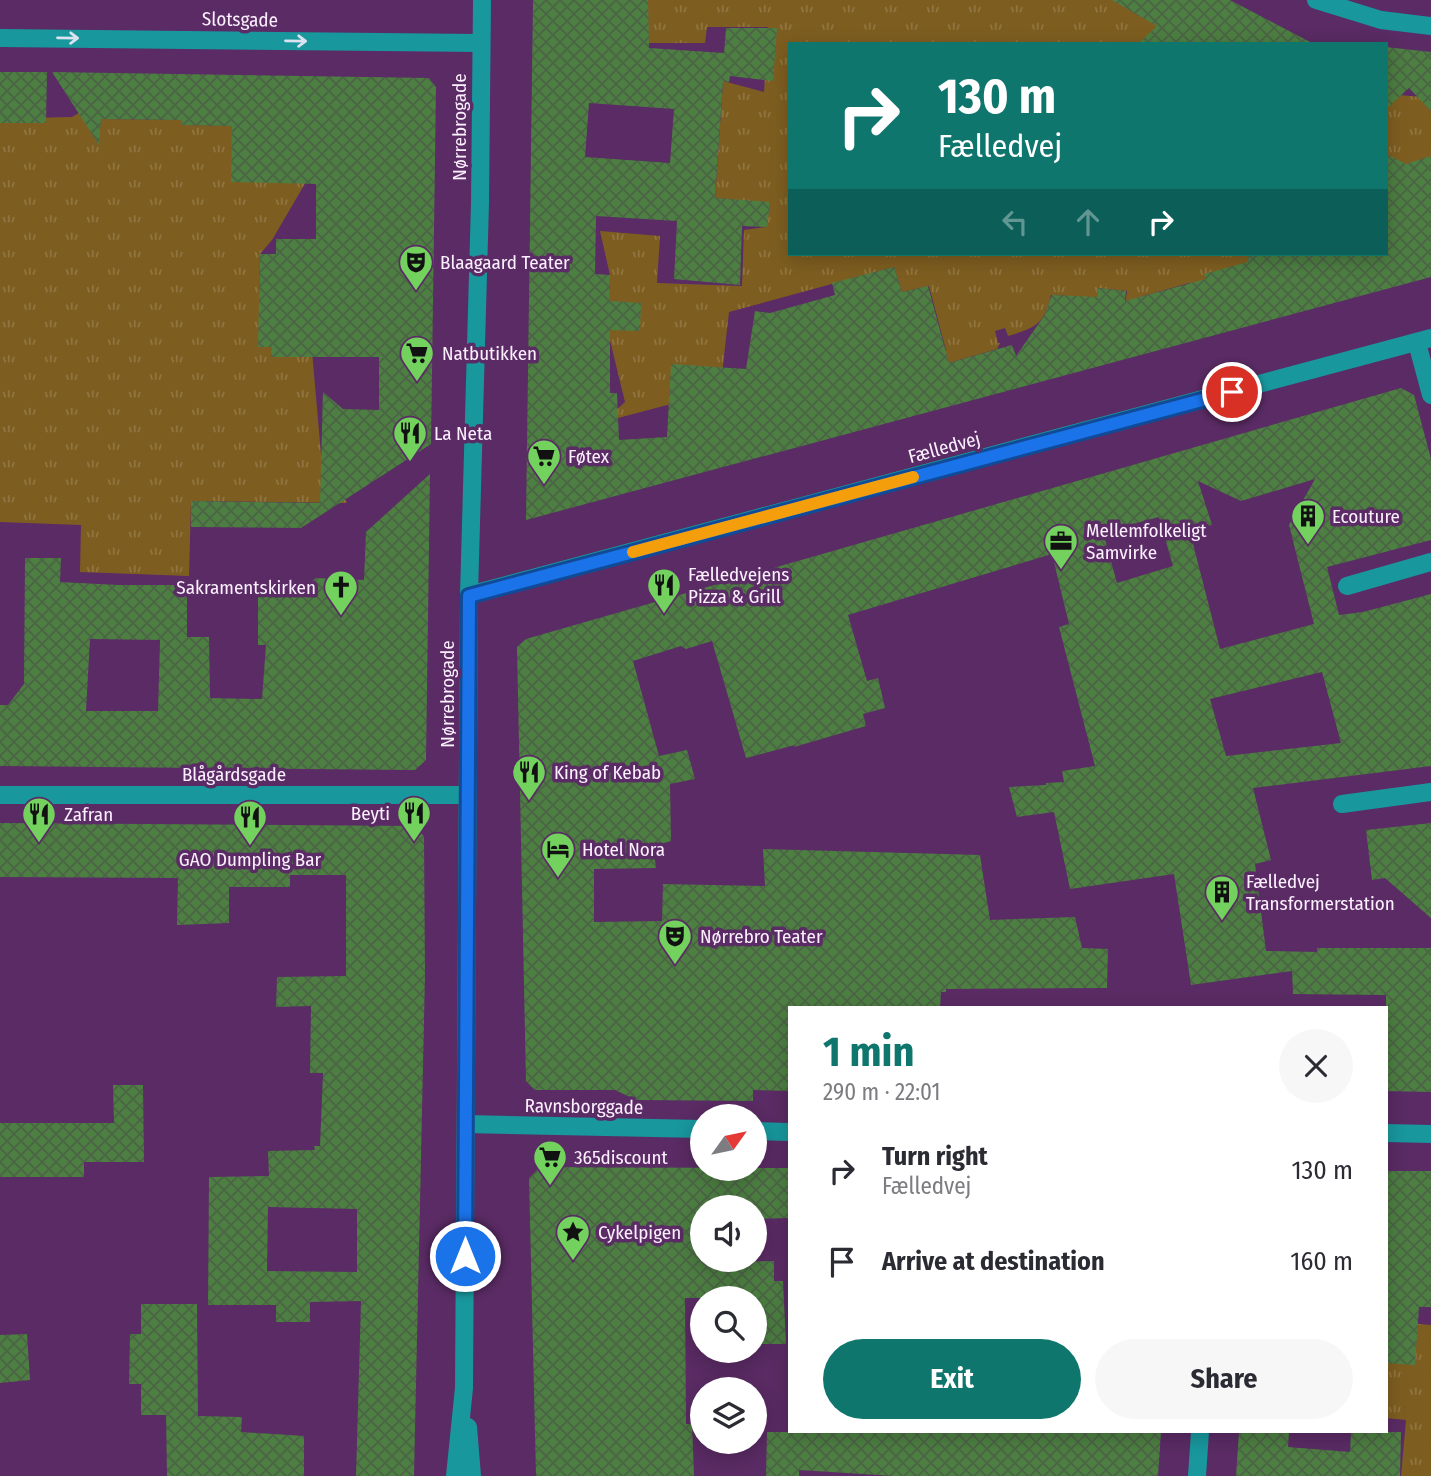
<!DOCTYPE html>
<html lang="en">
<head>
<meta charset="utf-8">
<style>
	body { margin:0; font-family:"Fira Sans Condensed",sans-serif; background:#f7f7f7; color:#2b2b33; height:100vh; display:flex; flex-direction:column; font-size:26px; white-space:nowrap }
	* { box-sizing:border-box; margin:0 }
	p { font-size:23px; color:#7c7c81 }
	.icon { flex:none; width:38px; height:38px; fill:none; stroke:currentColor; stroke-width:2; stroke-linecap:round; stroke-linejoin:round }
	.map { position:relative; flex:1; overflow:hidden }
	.panel { position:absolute; left:788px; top:1006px; width:600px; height:427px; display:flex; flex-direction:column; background:#fff; border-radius:0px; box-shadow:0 4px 18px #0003 }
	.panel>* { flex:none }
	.guide { position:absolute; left:788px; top:42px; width:600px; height:214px; border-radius:0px; box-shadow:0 4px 18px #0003; background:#0f766e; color:#fff; overflow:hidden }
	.needle { width:46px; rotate:57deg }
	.tools { position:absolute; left:690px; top:1104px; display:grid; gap:14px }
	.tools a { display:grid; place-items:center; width:77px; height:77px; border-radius:50%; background:#fff; box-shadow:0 4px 18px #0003; font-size:35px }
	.pin { position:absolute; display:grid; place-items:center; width:60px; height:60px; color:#fff; margin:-30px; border:4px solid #fff; border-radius:50%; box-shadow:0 2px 7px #0007 }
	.me { position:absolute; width:77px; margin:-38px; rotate:0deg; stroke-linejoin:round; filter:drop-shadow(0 0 5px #0008) }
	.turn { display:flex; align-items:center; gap:24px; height:147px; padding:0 35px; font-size:32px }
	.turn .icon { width:91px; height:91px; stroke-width:2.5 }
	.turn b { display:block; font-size:49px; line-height:60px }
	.lanes { display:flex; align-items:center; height:66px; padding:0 35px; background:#0003; justify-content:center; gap:35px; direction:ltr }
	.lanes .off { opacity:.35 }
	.round { display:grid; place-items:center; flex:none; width:74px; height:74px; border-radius:37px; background:#f7f7f7 }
	.overview { display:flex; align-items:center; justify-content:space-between; height:119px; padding:0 35px }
	h1 { font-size:42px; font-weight:700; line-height:52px; color:#0f766e }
	.cta { display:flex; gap:14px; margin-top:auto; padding:14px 35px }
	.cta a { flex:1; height:80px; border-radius:42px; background:#0f766e; color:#fff; font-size:28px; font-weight:700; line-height:80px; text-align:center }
	.cta a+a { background:#f7f7f7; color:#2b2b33 }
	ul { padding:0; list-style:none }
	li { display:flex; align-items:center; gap:21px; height:91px; padding:0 35px }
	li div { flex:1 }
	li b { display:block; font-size:26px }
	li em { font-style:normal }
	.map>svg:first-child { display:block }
	.park { fill:url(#park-tufts) }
	.building { fill:url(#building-cross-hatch); fill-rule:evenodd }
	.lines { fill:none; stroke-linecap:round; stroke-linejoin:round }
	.minor { stroke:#18979d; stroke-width:18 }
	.oneway { stroke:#dae3ef }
	.route-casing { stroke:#114b97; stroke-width:18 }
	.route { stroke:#1a73e8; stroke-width:12 }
	.slow { stroke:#f59e0b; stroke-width:12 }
	.labels { text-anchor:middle; stroke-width:7; stroke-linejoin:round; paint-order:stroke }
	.street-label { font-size:19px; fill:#fcf0fe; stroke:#5a2b64 }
	.poi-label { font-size:19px; fill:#fcf0fe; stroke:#5a2b64; text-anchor:start }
</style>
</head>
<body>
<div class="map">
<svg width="1431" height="1476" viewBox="0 0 1431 1476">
	<defs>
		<pattern id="park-tufts" width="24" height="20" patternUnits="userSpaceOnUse" patternTransform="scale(1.75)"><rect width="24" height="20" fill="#7e5e20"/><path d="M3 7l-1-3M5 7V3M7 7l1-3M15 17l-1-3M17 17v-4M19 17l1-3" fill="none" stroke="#917541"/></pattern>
		<pattern id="building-cross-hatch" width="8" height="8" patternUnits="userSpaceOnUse" patternTransform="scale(1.75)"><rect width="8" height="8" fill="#4c7f41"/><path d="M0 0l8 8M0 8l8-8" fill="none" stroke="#4c6446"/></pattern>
	</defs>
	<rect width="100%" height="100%" fill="#5a2b64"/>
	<g class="park">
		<path d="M 585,0 L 1126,0 L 1130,10 L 1139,16 L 1152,11 L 1200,44 L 789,44 L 789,254 L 1249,254 L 1247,273 L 1205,274 L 1207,284 L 1189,283 L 1140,297 L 1121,335 L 1127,291 L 1098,288 L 1096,315 L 1066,324 L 1068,296 L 1051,295 C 1045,324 1035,328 1008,336 L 1005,328 L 995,331 L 998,343 L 1000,343 L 997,349 L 942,365 L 946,350 L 929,286 L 902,292 L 894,267 L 729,312 L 720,391 L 603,422 L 625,402 L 599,295 L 609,291 L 610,275 L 600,231 L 660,236 L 657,283 L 742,286 L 744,230 L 766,227 L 770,203 L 715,198 L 723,81 L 764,92 L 768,27 L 707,27 L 705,43 L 592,43 Z"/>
		<polygon points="1399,95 1422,97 1426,106 1431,108 1431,196 1398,181 1390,156 1386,154 1386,104 1391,105 1394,98"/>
		<polygon points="79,113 100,125 101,119 182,120 182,125 338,127 272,240 260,254 259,303 309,317 321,454 347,503 191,501 189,576 80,572 81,525 0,522 0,123 32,123 32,118 72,117"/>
		<polygon points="1386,1321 1431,1325 1431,1476 1401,1476 1406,1420 1386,1418"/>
	</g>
	<g class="building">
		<path d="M 533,0 L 648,0 L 649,48 L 724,53 L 726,28 L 777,28 L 773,81 L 730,76 L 729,82 L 723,81 L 715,198 L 770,202 L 767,227 L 742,226 L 740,285 L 674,279 L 677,221 L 596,216 L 595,274 L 610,275 L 609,301 L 641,303 L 640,331 L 610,330 L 610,393 L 617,393 L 619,440 L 667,437 L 671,364 L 746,369 L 755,311 L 770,313 L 835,295 L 832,283 L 894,267 L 902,292 L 928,286 L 949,363 L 1012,345 L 1016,356 L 1044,316 L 1052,295 L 1097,297 L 1098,288 L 1126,291 L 1125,301 L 1206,279 L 1204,274 L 1248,262 L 1249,254 L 1386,254 L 1386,154 L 1406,164 L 1431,156 L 1431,277 L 526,520 ZM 589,103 L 674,109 L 670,163 L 585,157 Z"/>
		<polygon points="1112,0 1230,0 1314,44 1138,44 1157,26"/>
		<polygon points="1386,47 1431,52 1431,111 1409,88 1386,109"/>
		<polygon points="0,72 47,72 46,123 0,123"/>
		<polygon points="52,72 429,78 436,87 431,444 301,528 191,527 191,501 320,503 323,392 343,409 379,410 379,357 271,357 272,347 258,347 260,254 276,254 276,239 316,239 316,184 231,182 232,126 182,125 182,120 101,119 99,145"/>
		<path d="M 1401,388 L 1414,395 L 1431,459 L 1431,540 L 1327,567 L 1339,615 L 1363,612 L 1431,594 L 1431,766 L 1253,788 L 1271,860 L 1255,864 L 1266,951 L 1317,952 L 1317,948 L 1431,948 L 1431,1092 L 1386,1091 L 1386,995 L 1293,994 L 1292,971 L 1191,985 L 1174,874 L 1070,889 L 1054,812 L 1017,817 L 1009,787 L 1046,785 L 1046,783 L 1064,782 L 1062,771 L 1095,766 L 1059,627 L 1069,624 L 1052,554 L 848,615 L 867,681 L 878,678 L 885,708 L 863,714 L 866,726 L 794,747 L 795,745 L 746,758 L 712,641 L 686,649 L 681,646 L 633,661 L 659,756 L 687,750 L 695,779 L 670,784 L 671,841 L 653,846 L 656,868 L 594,869 L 594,922 L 662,921 L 663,884 L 765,886 L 763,849 L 980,855 L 990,920 L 1075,917 L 1082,948 L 1108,949 L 1107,988 L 946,989 L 946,992 L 941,992 L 940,1008 L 789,1008 L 789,1091 L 753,1090 L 753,1101 L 636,1100 L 615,1090 L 535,1090 L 526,1081 L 517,647 L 526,639 ZM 1315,479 L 1289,525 L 1314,624 L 1220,649 L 1190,532 L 1212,525 L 1198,481 L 1241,501 ZM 1159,517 L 1173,566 L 1117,583 L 1103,532 ZM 1322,672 L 1341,743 L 1226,756 L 1210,699 Z"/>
		<path d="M 430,474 L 426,760 L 415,770 L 0,766 L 0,705 L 8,705 L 24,684 L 25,558 L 61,558 L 60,582 L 119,585 L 187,585 L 187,637 L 209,637 L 210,698 L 262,699 L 266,645 L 258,645 L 258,582 L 309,583 L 316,578 L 364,580 L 366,532 ZM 90,639 L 160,640 L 158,711 L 86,711 Z"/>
		<path d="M 0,823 L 414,826 L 424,836 L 425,975 L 414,1476 L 356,1476 L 361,1301 L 310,1302 L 310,1322 L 276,1322 L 276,1305 L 208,1305 L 209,1177 L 269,1176 L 268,1151 L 315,1150 L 314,1146 L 320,1146 L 323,1073 L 310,1073 L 311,1006 L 276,1007 L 277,977 L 346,976 L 346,875 L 290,875 L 290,887 L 229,887 L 229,923 L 177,925 L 178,878 L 0,877 ZM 268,1207 L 357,1209 L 357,1272 L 267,1271 Z"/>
		<polygon points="1431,823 1431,918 1385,878 1372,880 1366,830"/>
		<polygon points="113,1085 143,1085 144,1162 84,1162 84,1177 0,1177 0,1123 114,1123"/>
		<polygon points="540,1167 789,1168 789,1218 754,1219 754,1208 702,1208 702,1262 774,1261 774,1281 783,1281 786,1344 754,1344 754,1298 685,1298 686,1424 692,1424 694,1476 536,1476 529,1178"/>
		<polygon points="1386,1171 1431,1171 1431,1307 1419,1307 1415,1365 1386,1363"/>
		<polygon points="141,1304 197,1304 198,1416 242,1417 241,1432 304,1436 304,1476 167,1476 166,1415 141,1415 141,1384 129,1384 130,1334 141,1334"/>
		<polygon points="27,1334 30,1380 0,1383 0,1335"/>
		<polygon points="767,1432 1161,1432 1158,1476 894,1476 799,1470 799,1476 766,1476"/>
		<polygon points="1239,1432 1289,1432 1288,1447 1350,1452 1351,1432 1401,1432 1400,1476 1236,1476"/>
	</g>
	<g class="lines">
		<g class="minor">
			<polyline points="1316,0 1381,20 1431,26"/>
			<polyline points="0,38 480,43"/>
			<polyline points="1417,343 1431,395"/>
			<polyline points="1347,586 1431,562"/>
			<polyline points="469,595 1431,338"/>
			<polyline points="0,795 467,795"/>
			<polyline points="1342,804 1431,792"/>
			<polyline points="466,1124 702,1129"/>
			<polyline points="754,1131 789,1132"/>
			<polyline points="1386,1133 1431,1134"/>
			<polyline points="468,1427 472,1476"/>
			<polyline points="455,1476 464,1388 469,595 480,203 482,0"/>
			<polyline points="1197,1476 1200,1432"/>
		</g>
	</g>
	<defs><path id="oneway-shaft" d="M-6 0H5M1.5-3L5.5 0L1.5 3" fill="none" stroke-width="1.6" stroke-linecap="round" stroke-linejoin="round" transform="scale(1.75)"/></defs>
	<g class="oneway">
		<use href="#oneway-shaft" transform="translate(68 38) rotate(1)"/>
		<use href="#oneway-shaft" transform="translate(296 41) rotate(1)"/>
	</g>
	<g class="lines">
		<g class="route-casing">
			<polyline id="route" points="465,1256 469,596 1232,392"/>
		</g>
		<use href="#route" class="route"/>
		<polyline class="slow" points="633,552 913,477"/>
	</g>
	<defs>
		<g id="theatre-pin" transform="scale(1.75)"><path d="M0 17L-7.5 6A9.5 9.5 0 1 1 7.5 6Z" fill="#72d25d" stroke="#5a2b64"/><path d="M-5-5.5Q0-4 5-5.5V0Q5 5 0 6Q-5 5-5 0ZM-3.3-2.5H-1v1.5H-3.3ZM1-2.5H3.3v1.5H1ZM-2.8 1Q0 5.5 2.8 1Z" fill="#111"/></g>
		<g id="supermarket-pin" transform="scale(1.75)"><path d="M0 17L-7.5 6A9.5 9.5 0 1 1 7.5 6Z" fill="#72d25d" stroke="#5a2b64"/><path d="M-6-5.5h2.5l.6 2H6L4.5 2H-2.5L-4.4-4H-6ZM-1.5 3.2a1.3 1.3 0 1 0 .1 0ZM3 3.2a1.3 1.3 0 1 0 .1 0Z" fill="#111"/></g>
		<g id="restaurant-pin" transform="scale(1.75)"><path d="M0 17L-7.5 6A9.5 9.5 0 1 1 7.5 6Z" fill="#72d25d" stroke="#5a2b64"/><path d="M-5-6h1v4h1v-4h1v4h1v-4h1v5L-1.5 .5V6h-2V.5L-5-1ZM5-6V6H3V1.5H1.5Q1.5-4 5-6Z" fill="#111"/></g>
		<g id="building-pin" transform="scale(1.75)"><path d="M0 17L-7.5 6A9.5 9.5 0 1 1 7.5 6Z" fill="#72d25d" stroke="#5a2b64"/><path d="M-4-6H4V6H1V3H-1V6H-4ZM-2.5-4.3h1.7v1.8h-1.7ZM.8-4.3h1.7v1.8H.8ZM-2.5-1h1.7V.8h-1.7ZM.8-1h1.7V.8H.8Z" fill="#111"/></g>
		<g id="office-pin" transform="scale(1.75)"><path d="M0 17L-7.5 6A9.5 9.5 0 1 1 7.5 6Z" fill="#72d25d" stroke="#5a2b64"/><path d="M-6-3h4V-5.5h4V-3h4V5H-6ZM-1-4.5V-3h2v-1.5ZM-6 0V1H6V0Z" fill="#111"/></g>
		<g id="church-pin" transform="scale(1.75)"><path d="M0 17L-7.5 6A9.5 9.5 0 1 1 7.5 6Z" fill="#72d25d" stroke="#5a2b64"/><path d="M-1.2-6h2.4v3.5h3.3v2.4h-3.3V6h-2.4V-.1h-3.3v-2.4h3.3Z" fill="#111"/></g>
		<g id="hotel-pin" transform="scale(1.75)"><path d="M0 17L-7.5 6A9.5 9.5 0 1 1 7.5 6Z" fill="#72d25d" stroke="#5a2b64"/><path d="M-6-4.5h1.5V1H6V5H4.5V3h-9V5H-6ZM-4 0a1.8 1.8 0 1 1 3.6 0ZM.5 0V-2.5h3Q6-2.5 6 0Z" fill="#111"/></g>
		<g id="sight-pin" transform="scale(1.75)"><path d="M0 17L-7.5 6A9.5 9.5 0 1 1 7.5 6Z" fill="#72d25d" stroke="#5a2b64"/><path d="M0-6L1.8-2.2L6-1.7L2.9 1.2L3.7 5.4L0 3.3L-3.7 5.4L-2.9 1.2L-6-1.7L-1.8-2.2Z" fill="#111"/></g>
	</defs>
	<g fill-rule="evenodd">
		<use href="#theatre-pin" x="416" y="262"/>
		<use href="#supermarket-pin" x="417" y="353"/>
		<use href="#restaurant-pin" x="410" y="433"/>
		<use href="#supermarket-pin" x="544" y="456"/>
		<use href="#building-pin" x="1308" y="516"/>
		<use href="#office-pin" x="1061" y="541"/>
		<use href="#restaurant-pin" x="664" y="585"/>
		<use href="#church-pin" x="341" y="587"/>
		<use href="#restaurant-pin" x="529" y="772"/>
		<use href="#restaurant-pin" x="414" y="813"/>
		<use href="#restaurant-pin" x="39" y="814"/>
		<use href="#restaurant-pin" x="250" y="817"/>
		<use href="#hotel-pin" x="558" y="849"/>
		<use href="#building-pin" x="1222" y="892"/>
		<use href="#theatre-pin" x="675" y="936"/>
		<use href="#supermarket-pin" x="550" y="1157"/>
		<use href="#sight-pin" x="573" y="1232"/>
	</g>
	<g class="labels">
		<g class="street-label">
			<text transform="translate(240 19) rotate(1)" y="7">Slotsgade</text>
			<text transform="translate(459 127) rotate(-90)" y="7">Nørrebrogade</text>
			<text transform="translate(944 447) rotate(-15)" y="7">Fælledvej</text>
			<text transform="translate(447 694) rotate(-90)" y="7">Nørrebrogade</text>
			<text x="234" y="781">Blågårdsgade</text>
			<text transform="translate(584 1106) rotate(1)" y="7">Ravnsborggade</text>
		</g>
		<g class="poi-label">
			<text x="440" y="269">Blaagaard Teater</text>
			<text x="442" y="360">Natbutikken</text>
			<text x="434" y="440">La Neta</text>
			<text x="568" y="463">Føtex</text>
			<text x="1332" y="523">Ecouture</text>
			<text x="1086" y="537">Mellemfolkeligt<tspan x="1086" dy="22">Samvirke</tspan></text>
			<text x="688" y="581">Fælledvejens<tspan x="688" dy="22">Pizza &amp; Grill</tspan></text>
			<text x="316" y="594" text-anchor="end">Sakramentskirken</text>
			<text x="554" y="779">King of Kebab</text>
			<text x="390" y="820" text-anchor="end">Beyti</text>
			<text x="64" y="821">Zafran</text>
			<text x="582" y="856">Hotel Nora</text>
			<text x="250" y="866" text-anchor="middle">GAO Dumpling Bar</text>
			<text x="1246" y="888">Fælledvej<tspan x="1246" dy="22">Transformerstation</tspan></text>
			<text x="700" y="943">Nørrebro Teater</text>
			<text x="574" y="1164">365discount</text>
			<text x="598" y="1239">Cykelpigen</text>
		</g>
	</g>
</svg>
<div class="tools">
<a><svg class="needle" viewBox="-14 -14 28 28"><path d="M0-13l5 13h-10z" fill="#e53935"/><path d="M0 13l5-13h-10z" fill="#7c7c81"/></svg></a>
<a><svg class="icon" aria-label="sound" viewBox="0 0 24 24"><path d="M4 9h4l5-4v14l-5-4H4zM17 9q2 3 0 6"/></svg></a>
<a><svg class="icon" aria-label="search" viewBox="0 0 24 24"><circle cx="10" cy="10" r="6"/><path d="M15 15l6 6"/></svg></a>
<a><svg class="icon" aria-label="layers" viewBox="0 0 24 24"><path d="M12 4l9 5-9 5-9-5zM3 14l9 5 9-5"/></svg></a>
</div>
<div class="pin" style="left:1232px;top:392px;background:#d93025"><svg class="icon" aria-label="arrive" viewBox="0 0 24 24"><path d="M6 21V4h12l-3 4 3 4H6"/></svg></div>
<svg class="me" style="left:465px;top:1256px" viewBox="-20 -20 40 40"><circle r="17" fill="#1a73e8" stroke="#fff" stroke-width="3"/><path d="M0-11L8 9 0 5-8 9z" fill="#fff"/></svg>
<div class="guide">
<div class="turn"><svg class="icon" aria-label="right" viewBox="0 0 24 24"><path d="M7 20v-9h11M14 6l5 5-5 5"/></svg><div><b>130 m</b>Fælledvej</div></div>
<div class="lanes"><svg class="icon off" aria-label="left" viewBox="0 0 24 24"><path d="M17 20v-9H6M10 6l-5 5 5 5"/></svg><svg class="icon off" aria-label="ahead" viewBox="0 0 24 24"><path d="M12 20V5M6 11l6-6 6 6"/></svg><svg class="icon" aria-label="right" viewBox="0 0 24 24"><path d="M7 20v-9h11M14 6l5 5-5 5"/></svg></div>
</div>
<section class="panel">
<div class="overview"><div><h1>1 min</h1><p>290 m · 22:01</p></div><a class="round"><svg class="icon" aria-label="close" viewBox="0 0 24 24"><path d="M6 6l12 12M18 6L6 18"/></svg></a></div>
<ul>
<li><svg class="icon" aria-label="right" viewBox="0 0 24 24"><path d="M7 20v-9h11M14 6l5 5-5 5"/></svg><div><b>Turn right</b><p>Fælledvej</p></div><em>130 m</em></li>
<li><svg class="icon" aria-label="arrive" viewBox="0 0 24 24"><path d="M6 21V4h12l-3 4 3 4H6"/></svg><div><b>Arrive at destination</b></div><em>160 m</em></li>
</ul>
<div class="cta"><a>Exit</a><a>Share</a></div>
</section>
</div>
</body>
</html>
